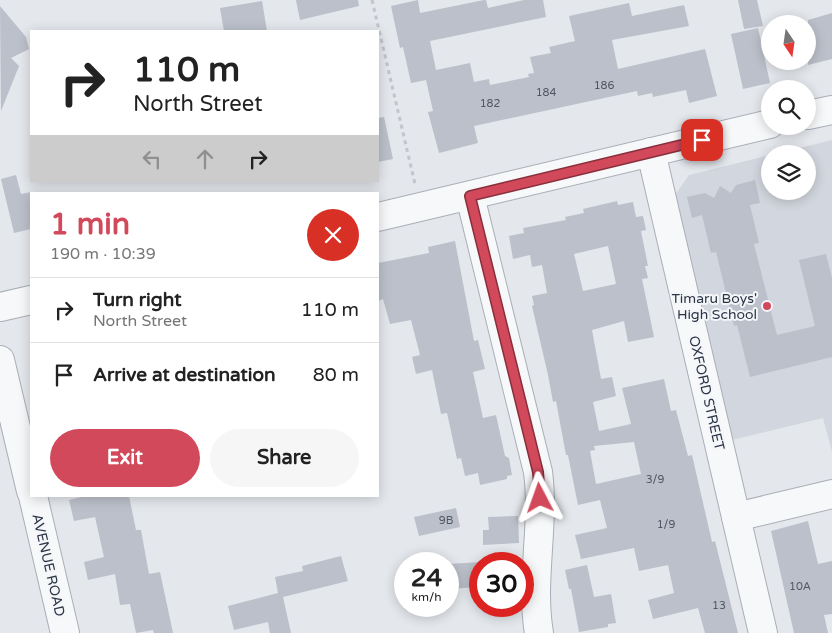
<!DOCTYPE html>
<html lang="en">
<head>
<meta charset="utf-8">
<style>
	body { margin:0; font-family:"Varela Round",sans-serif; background:#f6f6f6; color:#222; height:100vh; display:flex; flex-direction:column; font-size:19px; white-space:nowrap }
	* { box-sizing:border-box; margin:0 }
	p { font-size:16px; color:#767676 }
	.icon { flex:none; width:28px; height:28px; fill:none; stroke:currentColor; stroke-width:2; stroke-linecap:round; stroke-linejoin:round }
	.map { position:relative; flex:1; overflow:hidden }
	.sheet { position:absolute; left:30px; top:192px; width:349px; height:305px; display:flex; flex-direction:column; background:#fff; border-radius:0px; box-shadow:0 2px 12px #0003 }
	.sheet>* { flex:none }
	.hud { position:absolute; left:30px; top:30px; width:349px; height:152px; border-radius:0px; box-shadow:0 2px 12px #0003; background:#fff; color:#222; overflow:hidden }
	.needle { width:32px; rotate:167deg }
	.tools { position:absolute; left:761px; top:15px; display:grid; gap:10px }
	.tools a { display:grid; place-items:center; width:55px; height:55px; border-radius:50%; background:#fff; box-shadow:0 2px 12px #0003; font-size:25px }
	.speed { position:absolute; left:394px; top:552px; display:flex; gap:10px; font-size:25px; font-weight:700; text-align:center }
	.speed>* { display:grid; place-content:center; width:65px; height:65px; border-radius:50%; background:#fff; box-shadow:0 2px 12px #0003; line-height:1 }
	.speed small { font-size:12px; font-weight:400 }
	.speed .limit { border:8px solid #d22; background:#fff; color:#111 }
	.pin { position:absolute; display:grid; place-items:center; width:42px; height:42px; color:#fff; margin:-21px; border-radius:10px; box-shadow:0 2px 8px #0006 }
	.me { position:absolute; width:55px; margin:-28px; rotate:356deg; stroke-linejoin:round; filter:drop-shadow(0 0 4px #0008) }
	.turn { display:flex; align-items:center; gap:18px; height:105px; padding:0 20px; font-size:22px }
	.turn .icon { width:65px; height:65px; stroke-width:2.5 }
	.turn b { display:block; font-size:35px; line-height:42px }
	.lanes { display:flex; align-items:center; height:48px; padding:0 20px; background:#0003; justify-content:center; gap:25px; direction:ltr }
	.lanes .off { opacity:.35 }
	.round { display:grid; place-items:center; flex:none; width:52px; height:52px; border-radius:26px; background:#f6f6f6 }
	.headline { display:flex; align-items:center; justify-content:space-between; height:85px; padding:0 20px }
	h1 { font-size:30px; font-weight:700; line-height:38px; color:#d1495b }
	.primary-button { display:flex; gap:10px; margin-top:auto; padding:10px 20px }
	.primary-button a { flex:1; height:58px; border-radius:30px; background:#d1495b; color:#fff; font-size:20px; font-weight:700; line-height:58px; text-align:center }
	.primary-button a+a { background:#f6f6f6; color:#222 }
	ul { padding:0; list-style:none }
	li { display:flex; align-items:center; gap:15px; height:65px; padding:0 20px; border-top:1px solid #e0e0e0 }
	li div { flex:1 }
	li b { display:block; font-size:19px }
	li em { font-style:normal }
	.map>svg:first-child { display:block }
	.built { fill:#d2d6de }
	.building { fill:#bbc0ca; fill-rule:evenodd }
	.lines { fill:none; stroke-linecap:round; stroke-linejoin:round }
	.minor-casing { stroke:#a9aeb7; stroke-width:30 }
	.path { stroke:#c2c5cb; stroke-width:3; stroke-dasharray:4 4; stroke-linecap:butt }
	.minor { stroke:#f7f8fa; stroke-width:28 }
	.route-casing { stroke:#882f3b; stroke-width:12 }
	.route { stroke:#d1495b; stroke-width:9 }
	.poi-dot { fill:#d1495b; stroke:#f4f6f9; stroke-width:2 }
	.labels { text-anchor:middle; stroke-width:4; stroke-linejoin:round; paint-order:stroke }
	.number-label { font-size:11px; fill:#4f5766 }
	.poi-label { font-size:14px; fill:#2b3445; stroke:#f4f6f9; text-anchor:end }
	.street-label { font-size:14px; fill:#2b3445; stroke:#f4f6f9 }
</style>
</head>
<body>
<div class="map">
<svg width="832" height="633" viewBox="0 0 832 633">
	<rect width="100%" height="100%" fill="#e4e7ec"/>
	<polygon class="built" points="832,140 832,452 823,418 732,440 675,195 689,175 770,155 770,191 808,191 808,154 776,154"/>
	<g class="building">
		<polygon points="296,0 358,0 359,6 300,20"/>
		<polygon points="418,0 420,13 484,0 486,0 488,8 524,0 543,0 546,17 430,41 436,70 470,63 474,82 489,79 490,85 529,77 528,74 534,73 530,57 551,53 549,47 575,41 569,16 629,3 632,16 684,5 689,26 612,40 618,69 705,49 717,96 689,103 686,90 653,97 652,93 638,96 637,91 474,126 478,143 439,153 428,112 433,111 426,80 411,83 403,47 400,48 391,6"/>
		<polygon points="738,0 757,0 763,26 744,29"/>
		<polygon points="262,1 267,31 224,31 220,8"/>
		<polygon points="0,6 26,37 29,49 11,58 19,66 1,111"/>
		<polygon points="832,13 832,59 808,65 808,20"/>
		<polygon points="758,28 770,83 743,89 731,34"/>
		<polygon points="384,117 393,159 378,162 378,118"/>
		<polygon points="16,175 21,194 31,192 31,229 14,233 1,179"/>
		<polygon points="755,180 760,203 750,205 759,243 754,244 777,335 815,326 799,260 826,254 832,278 832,357 750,377 737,325 734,326 716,252 711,253 702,215 692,218 687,197 705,193 714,198 720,186 731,193 736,185"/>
		<path d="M 617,201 L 618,205 L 633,202 L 636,217 L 643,216 L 646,230 L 641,231 L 648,266 L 645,266 L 648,278 L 642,279 L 654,337 L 628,342 L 624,321 L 592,330 L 601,379 L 612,377 L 616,396 L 593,402 L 599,431 L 631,424 L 622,388 L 664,379 L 671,411 L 676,410 L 688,456 L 692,455 L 712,542 L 715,541 L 738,633 L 705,633 L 698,608 L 653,619 L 648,600 L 674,593 L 668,565 L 639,571 L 634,548 L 581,559 L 575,535 L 607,528 L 600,500 L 578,505 L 568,455 L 566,455 L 556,401 L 553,402 L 548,375 L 532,306 L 534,305 L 532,296 L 547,293 L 542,265 L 532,267 L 530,255 L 513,259 L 509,236 L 524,233 L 523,228 L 566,220 L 565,217 L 584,213 L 583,209 ZM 608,246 L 616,284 L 583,291 L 574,254 ZM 634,442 L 641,474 L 596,484 L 590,451 L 595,450 L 594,446 Z"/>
		<polygon points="455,241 474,341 478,340 485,369 473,372 483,418 496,415 505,456 509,458 512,475 507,476 507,479 480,485 478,473 465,476 461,458 457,459 447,413 441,414 432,370 416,374 412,357 420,355 411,320 390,324 383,299 378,301 378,263 429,253 428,247"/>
		<polygon points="85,496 129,496 136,530 141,530 149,574 160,572 173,633 154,633 153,630 136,633 130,604 120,605 115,574 88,580 84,562 104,557 95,517 74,521 69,500"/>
		<polygon points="456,508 460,527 419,536 414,517"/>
		<polygon points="518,516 519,543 483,545 483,530 489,530 488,517"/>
		<polygon points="808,521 818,564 832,561 832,614 824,615 828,633 794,633 771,531"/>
		<polygon points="341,556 348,581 283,597 291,633 270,633 268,622 234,630 228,606 278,593 275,577 303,571 302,566"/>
		<polygon points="480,562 480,587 448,589 448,564"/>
		<polygon points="587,565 594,597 611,594 616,623 608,624 608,627 579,632 571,589 569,589 565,570"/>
	</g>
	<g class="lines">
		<g class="minor-casing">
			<g id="minor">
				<polyline points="808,115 832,110"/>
				<polyline points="651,152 763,633"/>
				<path d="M 470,196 L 538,472 C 545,526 530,580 539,633"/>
				<polyline points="378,217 770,124"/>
				<polyline points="0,307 31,300"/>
				<polyline points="0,360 31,491"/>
				<polyline points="33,496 65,633"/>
				<polyline points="736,517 832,494"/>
			</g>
		</g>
		<polyline class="path" points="372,0 415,184"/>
		<use href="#minor" class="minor"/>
	</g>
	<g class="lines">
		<g class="route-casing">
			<polyline id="route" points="540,498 538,472 470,196 702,140"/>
		</g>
		<use href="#route" class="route"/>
	</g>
	<circle class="poi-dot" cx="767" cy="306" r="5"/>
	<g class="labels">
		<g class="number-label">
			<text x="604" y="89">186</text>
			<text x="546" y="96">184</text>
			<text x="490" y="107">182</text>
			<text x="655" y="483">3/9</text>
			<text x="446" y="524">9B</text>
			<text x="666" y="528">1/9</text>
			<text x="800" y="590">10A</text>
			<text x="719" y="609">13</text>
		</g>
		<g class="poi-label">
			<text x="757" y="303">Timaru Boys'<tspan x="757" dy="16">High School</tspan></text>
		</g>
		<g class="street-label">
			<text transform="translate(707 393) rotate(77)" y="5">OXFORD STREET</text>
			<text transform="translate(49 565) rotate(77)" y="5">AVENUE ROAD</text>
		</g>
	</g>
</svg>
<div class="tools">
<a><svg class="needle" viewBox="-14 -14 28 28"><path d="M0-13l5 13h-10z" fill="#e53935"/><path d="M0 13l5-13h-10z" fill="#767676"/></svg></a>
<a><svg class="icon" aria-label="search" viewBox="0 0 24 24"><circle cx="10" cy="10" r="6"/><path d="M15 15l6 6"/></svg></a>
<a><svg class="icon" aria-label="layers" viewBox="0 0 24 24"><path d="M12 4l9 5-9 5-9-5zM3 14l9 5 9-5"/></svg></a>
</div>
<div class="speed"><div>24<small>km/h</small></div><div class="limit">30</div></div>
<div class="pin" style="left:702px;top:140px;background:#d93025"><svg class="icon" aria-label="arrive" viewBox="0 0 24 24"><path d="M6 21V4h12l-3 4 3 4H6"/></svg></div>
<svg class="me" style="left:540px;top:498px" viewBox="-20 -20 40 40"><path d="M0-17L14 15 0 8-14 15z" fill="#d1495b" stroke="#fff" stroke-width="4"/></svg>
<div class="hud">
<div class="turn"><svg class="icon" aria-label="right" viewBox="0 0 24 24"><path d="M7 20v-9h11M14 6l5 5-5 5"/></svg><div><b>110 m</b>North Street</div></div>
<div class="lanes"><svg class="icon off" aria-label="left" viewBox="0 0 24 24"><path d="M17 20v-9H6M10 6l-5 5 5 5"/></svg><svg class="icon off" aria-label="ahead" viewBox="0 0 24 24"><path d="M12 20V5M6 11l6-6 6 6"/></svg><svg class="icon" aria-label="right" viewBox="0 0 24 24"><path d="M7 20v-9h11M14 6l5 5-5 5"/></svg></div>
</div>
<section class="sheet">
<div class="headline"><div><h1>1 min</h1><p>190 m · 10:39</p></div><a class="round" style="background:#d93025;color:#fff"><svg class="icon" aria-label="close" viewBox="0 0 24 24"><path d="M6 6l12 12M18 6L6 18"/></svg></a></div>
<ul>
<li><svg class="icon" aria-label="right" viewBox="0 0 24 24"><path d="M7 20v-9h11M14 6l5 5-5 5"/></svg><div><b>Turn right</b><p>North Street</p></div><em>110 m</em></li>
<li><svg class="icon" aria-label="arrive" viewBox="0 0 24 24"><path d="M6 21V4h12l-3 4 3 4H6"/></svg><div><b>Arrive at destination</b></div><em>80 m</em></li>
</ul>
<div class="primary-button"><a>Exit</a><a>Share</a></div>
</section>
</div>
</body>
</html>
